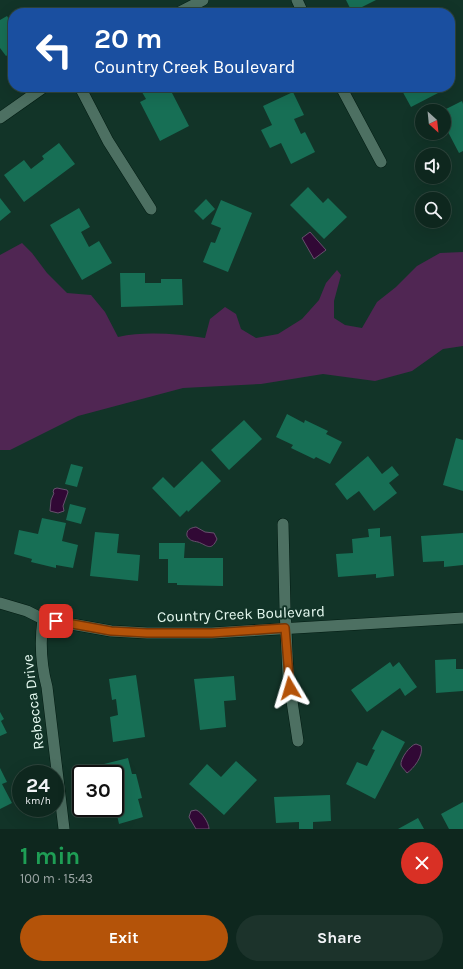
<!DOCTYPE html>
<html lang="en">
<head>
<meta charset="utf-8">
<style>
	body { margin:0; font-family:Karla,sans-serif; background:#1c332b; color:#f1f3f6; height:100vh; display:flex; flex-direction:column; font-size:15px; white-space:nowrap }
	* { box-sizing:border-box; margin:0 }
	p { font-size:13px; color:#9ba5a4 }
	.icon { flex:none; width:22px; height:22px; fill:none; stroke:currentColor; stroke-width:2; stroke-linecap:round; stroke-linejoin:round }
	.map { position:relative; height:829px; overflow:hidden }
	.side { display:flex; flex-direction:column; background:#0e271e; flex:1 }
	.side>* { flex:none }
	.guide { position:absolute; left:8px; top:8px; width:447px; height:84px; border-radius:16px; box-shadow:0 4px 16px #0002,0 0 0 1px #2e443c; background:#1a4fa0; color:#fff; overflow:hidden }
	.needle { width:26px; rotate:153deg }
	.tools { position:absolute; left:415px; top:104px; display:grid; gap:8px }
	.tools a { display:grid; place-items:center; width:36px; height:36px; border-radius:50%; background:#0e271e; box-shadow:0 4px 16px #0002,0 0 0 1px #2e443c; font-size:20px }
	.speed { position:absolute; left:12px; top:765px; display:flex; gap:8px; font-size:20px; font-weight:700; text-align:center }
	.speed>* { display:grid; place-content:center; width:52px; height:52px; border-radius:50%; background:#0e271e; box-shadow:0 4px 16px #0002,0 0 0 1px #2e443c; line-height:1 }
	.speed small { font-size:10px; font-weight:400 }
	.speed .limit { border:2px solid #111; border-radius:6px; background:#fff; color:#111 }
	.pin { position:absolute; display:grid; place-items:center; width:34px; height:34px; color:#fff; margin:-17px; border-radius:8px; box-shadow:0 2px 6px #0006 }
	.me { position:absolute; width:44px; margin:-22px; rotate:353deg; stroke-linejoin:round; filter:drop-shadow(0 0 3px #0008) }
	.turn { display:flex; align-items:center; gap:14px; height:84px; padding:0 20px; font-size:18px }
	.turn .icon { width:52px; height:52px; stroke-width:2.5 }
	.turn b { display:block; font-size:28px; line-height:34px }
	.round { display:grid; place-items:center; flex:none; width:42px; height:42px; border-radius:21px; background:#1c332b }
	.headline { display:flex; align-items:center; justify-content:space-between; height:68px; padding:0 20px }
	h1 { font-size:24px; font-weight:700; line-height:30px; color:#1e9e55 }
	.cta { display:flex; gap:8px; margin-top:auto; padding:8px 20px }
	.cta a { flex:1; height:46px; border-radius:24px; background:#b45309; color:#fff; font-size:16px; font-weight:700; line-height:46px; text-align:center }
	.cta a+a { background:#1c332b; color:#f1f3f6 }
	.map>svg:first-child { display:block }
	.green { fill:#502653 }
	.water { fill:#310835; stroke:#67506d }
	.building { fill:#176f55 }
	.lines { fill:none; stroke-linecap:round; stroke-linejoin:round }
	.minor-casing { stroke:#021b12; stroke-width:12 }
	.minor { stroke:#4d7062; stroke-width:11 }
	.route-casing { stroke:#753606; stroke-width:10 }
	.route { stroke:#b45309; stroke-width:7 }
	.labels { text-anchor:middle; stroke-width:4; stroke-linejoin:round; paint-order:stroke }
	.street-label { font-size:15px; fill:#e4f8ef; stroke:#123428 }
</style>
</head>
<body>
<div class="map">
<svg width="463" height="829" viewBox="0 0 463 829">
	<rect width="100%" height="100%" fill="#123428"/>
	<path class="green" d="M 22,243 L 32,253 L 47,273 L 67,293 L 91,295 L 105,312 L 118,337 C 146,331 176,334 205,338 L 210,319 L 225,307 L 236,314 L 241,329 L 256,338 L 278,334 L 302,319 L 319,300 L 326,283 L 337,270 L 341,275 L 334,301 L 334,318 L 345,325 L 362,328 L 377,302 L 396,287 L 417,266 L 440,253 L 463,252 L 463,346 L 443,349 L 412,371 L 375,381 L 323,374 L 261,384 L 183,388 L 78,416 L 10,450 L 0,450 L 0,255 Z"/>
	<g class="water">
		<polygon points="310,232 326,250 314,259 302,238"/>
		<polygon points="57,488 67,490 68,492 63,506 64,511 58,513 50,511 51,500 54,493 53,492 54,489"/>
		<path d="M 196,527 L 205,532 L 214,533 L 217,539 C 211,552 207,545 198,542 C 193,541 190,541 187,536 C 186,530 190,528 196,527 Z"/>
		<path d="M 416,744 L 421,746 C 424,756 413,769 407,773 C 405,770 402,768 401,765 C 400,759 410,745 416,744 Z"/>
		<path d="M 196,810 C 202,812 209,823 209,829 L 196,829 L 189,817 L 191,811 Z"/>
	</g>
	<g class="building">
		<polygon points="346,0 376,0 352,12"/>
		<polygon points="7,16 13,26 13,51 6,56 0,48 0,20"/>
		<polygon points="139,87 184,87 172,93 189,126 160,141 140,102 146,99"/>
		<polygon points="400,87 438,87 440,92 411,107"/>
		<polygon points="293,92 304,115 294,119 301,134 305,132 315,152 291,164 281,143 270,148 261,130 272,125 263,106"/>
		<polygon points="462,101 463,104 463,151 459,153 448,132 444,133 444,110"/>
		<polygon points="59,143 75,164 24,202 4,175 24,160 31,169 44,159 42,156"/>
		<polygon points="308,187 323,203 328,198 347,217 324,239 290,205"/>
		<polygon points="0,198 11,212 0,221"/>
		<polygon points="206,199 215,209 203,220 194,211"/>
		<polygon points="221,200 252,213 228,272 203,262 211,242 215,243 221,228 211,224"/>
		<polygon points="79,208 90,227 81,232 89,247 99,241 112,263 82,280 50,225"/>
		<polygon points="120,273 145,273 145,283 161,283 161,279 182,279 183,305 121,307"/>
		<polygon points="287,414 304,423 305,420 328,431 326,434 342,442 330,464 316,457 314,459 291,448 293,445 276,437"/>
		<polygon points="244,420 262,439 229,470 211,450"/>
		<polygon points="456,438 463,440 463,491 443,485"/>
		<polygon points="368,456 382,474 392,466 399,475 389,483 397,493 374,511 359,491 347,500 335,484"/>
		<polygon points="202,461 221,481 188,512 187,510 180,517 152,488 163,477 174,488"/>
		<polygon points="71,464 83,467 77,487 65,484"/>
		<polygon points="70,504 86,508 81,524 66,520"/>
		<polygon points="42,518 66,523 62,541 78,545 73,568 56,565 56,568 31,562 32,559 14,554 19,530 38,534"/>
		<polygon points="380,528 380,537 391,536 394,576 376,578 376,574 338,577 336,554 353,553 352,539 369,537 368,529"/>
		<polygon points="95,532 119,534 117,553 140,555 138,581 90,576"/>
		<polygon points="463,533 463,565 444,567 444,561 423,562 421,536"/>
		<polygon points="159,543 185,543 184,558 223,558 223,586 177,585 177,583 168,583 168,559 159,559"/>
		<polygon points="456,659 456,669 463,669 463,691 436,693 435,660"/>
		<polygon points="390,662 393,667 399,662 417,687 405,696 400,688 367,712 351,690"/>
		<polygon points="136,675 145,737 113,742 110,717 118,715 116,699 112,700 109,679"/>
		<polygon points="234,676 236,700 224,701 226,727 200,730 194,679"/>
		<polygon points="0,712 4,719 1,721 7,733 0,736"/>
		<polygon points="382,730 405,742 375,799 346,784 357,762 367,766 375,750 372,749"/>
		<polygon points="128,758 132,774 136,774 142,798 138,799 143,817 119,824 115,806 115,774 107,774 104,764"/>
		<polygon points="236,761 257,780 224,815 189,784 207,764 221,777"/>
		<polygon points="0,768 7,782 2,784 12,803 0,809"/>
		<polygon points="330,795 331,821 313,822 313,829 299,829 299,822 276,823 274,797"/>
		<polygon points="463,802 463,829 449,829 441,814"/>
		<polygon points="418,818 424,829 398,829"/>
	</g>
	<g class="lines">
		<g class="minor-casing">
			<g id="minor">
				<polyline points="297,0 303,13"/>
				<polyline points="178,13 203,0"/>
				<polyline points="80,87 108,141 151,209"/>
				<polyline points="341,87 381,162"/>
				<polyline points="0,118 44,87"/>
				<polyline points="283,524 285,608 288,675 298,741"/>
				<polyline points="0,603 27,611 43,619 111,631 147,633 212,633 463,618"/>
				<path d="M 43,619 C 40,641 41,665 47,687 L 64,829"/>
			</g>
		</g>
		<use href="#minor" class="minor"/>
	</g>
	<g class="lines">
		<g class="route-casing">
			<polyline id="route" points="56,621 111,631 147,633 212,633 285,628 290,688"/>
		</g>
		<use href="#route" class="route"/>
	</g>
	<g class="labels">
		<g class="street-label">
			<text transform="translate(241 614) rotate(-2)" y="5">Country Creek Boulevard</text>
			<text transform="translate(33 702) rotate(-97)" y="5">Rebecca Drive</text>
		</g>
	</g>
</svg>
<div class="tools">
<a><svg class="needle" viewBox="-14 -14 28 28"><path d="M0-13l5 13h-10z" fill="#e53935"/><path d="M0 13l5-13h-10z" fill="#9ba5a4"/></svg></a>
<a><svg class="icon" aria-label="sound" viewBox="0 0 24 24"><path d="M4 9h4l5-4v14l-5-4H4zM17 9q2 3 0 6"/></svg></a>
<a><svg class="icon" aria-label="search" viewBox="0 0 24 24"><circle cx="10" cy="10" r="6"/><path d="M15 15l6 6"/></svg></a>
</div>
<div class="speed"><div>24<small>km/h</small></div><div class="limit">30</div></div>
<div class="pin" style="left:56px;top:621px;background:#d93025"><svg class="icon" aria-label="arrive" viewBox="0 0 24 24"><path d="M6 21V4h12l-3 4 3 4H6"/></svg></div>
<svg class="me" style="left:290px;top:688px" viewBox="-20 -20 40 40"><path d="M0-17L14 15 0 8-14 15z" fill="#b45309" stroke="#fff" stroke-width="4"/></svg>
<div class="guide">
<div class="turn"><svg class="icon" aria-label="left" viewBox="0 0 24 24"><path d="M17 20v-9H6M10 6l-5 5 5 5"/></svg><div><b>20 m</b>Country Creek Boulevard</div></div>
</div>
</div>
<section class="side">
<div class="headline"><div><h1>1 min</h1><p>100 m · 15:43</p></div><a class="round" style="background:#d93025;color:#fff"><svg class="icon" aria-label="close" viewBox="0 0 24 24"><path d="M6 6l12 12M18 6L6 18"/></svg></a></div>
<div class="cta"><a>Exit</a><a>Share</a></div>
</section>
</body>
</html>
